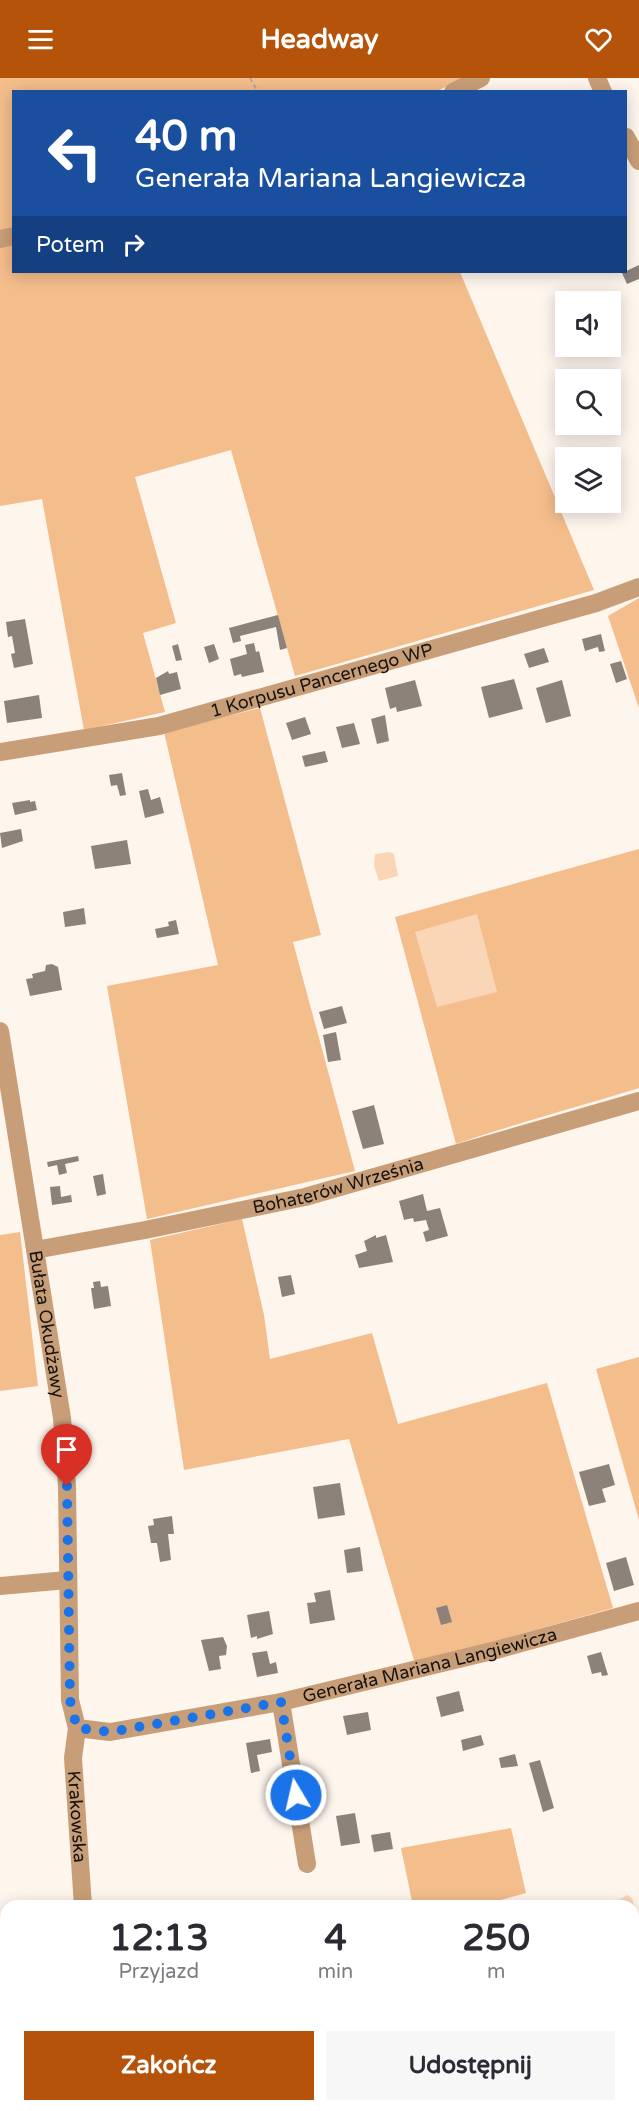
<!DOCTYPE html>
<html lang="pl">
<head>
<meta charset="utf-8">
<style>
	body { margin:0; font-family:"Varela Round",sans-serif; background:#f7f7f7; color:#2b2b33; height:100vh; display:flex; flex-direction:column; font-size:22px; white-space:nowrap }
	* { box-sizing:border-box; margin:0 }
	p { font-size:20px; color:#7c7c81 }
	.icon { flex:none; width:33px; height:33px; fill:none; stroke:currentColor; stroke-width:2; stroke-linecap:round; stroke-linejoin:round }
	.map { position:relative; flex:1; overflow:hidden }
	.sheet { position:absolute; left:0px; top:1822px; width:639px; height:212px; display:flex; flex-direction:column; background:#fff; border-radius:18px 18px 0 0; box-shadow:0 3px 15px #0003 }
	.sheet>* { flex:none }
	.top-card { position:absolute; left:12px; top:12px; width:615px; height:183px; border-radius:0px; box-shadow:0 3px 15px #0003; background:#1a4fa0; color:#fff; overflow:hidden }
	.tools { position:absolute; left:555px; top:213px; display:grid; gap:12px }
	.tools a { display:grid; place-items:center; width:66px; height:66px; border-radius:0px; background:#fff; box-shadow:0 3px 15px #0003; font-size:30px }
	.pin { position:absolute; display:grid; place-items:center; width:51px; height:51px; color:#fff; margin:-62px -26px; border-radius:50% 50% 50% 0; rotate:-45deg; box-shadow:0 0 6px #0007 }
	.pin .icon { rotate:45deg }
	.me { position:absolute; width:66px; margin:-33px; rotate:351deg; stroke-linejoin:round; filter:drop-shadow(0 0 4px #0008) }
	.turn { display:flex; align-items:center; gap:21px; height:126px; padding:0 24px; font-size:27px }
	.turn .icon { width:78px; height:78px; stroke-width:2.5 }
	.turn b { display:block; font-size:42px; line-height:51px }
	.then { display:flex; align-items:center; height:57px; padding:0 24px; background:#0003; gap:12px; font-size:22px }
	.eta { display:flex; justify-content:space-evenly; align-items:center; height:102px; text-align:center }
	.eta b { font-size:36px; font-weight:800; line-height:42px }
	.button { display:flex; gap:12px; margin-top:auto; padding:12px 24px }
	.button a { flex:1; height:69px; border-radius:0px; background:#b45309; color:#fff; font-size:24px; font-weight:800; line-height:69px; text-align:center }
	.button a+a { background:#f7f7f7; color:#2b2b33 }
	header { display:flex; justify-content:space-between; align-items:center; height:78px; padding:0 24px; background:#b45309; color:#fff; font-size:27px; font-weight:800 }
	.map>svg:first-child { display:block }
	.green { fill:#f4bd8c }
	.water { fill:#fbd6b6 }
	.building { fill:#8c8279 }
	.lines { fill:none; stroke-linecap:round; stroke-linejoin:round }
	.path { stroke:#b0a9a3; stroke-width:2; stroke-dasharray:4.5 3; stroke-linecap:butt }
	.minor { stroke:#c89e78; stroke-width:18 }
	.route { stroke:#1a73e8; stroke-width:10; stroke-dasharray:0 18 }
	.labels { text-anchor:middle; stroke-width:6; stroke-linejoin:round; paint-order:stroke }
	.street-label { font-size:18px; fill:#161310; stroke:#fef5ed }
</style>
</head>
<body>
<header><svg class="icon" aria-label="menu" viewBox="0 0 24 24"><path d="M4 6h16M4 12h16M4 18h16"/></svg>Headway<svg class="icon" aria-label="heart" viewBox="0 0 24 24"><path d="M12 20l-8-8c-3-5 5-10 8-4 3-6 11-1 8 4z"/></svg></header>
<div class="map">
<svg width="639" height="2033" viewBox="0 0 639 2033">
	<rect width="100%" height="100%" fill="#fef5ed"/>
	<g class="green">
		<polygon points="0,0 464,0 435,14 14,14 14,194 460,194 594,512 295,598 231,372 135,399 176,545 143,555 165,634 84,652 42,421 0,428"/>
		<polygon points="639,520 639,630 608,538"/>
		<polygon points="260,630 321,857 293,864 355,1093 147,1141 107,908 218,887 164,654"/>
		<path d="M 639,771 L 639,1010 C 578,1029 516,1045 456,1066 L 395,839 Z"/>
		<polygon points="242,1141 264,1237 270,1281 372,1255 398,1346 547,1305 613,1530 415,1586 349,1361 184,1392 150,1162"/>
		<polygon points="20,1154 38,1308 0,1313 0,1157"/>
		<polygon points="639,1279 639,1442 596,1291"/>
		<polygon points="511,1750 526,1815 479,1828 413,1828 401,1770"/>
		<polygon points="88,2028 202,2028 203,2033 89,2033"/>
		<polygon points="311,2028 417,2028 418,2033 312,2033"/>
		<polygon points="481,2028 531,2028 533,2033 482,2033"/>
	</g>
	<g class="water">
		<polygon points="390,774 394,776 398,798 379,803 374,788 375,776"/>
		<polygon points="477,836 497,914 437,929 415,854"/>
		<polygon points="627,1817 632,1820 639,1849 639,1865 634,1867 633,1828 620,1828 619,1822"/>
	</g>
	<g class="building">
		<polygon points="639,187 639,201 627,206 622,195"/>
		<polygon points="581,424 602,424 602,425 583,431"/>
		<polygon points="278,537 287,570 280,572 276,549 240,558 241,563 233,565 229,550"/>
		<polygon points="25,541 33,586 14,590 11,576 15,575 12,558 8,559 6,544"/>
		<polygon points="601,556 605,573 599,574 598,569 585,573 582,561"/>
		<polygon points="254,565 256,574 259,573 264,594 242,599 241,596 234,598 230,581 247,576 245,567"/>
		<polygon points="178,566 182,582 176,583 172,568"/>
		<polygon points="214,566 219,581 209,585 204,569"/>
		<polygon points="544,570 549,584 529,590 524,576"/>
		<polygon points="621,583 627,601 616,605 610,586"/>
		<polygon points="168,593 169,596 177,594 181,611 160,617 156,600"/>
		<polygon points="514,601 523,631 489,640 481,609"/>
		<polygon points="415,602 422,628 397,634 396,629 390,631 385,610"/>
		<polygon points="562,602 571,638 546,645 536,610"/>
		<polygon points="39,617 42,640 7,645 4,623"/>
		<polygon points="385,637 389,663 377,666 371,641"/>
		<polygon points="305,639 311,656 292,662 286,645"/>
		<polygon points="354,645 360,666 342,670 336,649"/>
		<polygon points="325,673 328,684 305,689 302,678"/>
		<polygon points="122,695 126,717 120,718 117,707 111,708 109,697"/>
		<polygon points="148,711 151,722 160,719 164,735 145,740 139,713"/>
		<polygon points="30,722 30,724 35,723 37,732 15,737 12,725"/>
		<polygon points="21,751 23,763 2,770 0,755"/>
		<polygon points="127,762 131,786 95,791 91,768"/>
		<polygon points="84,830 86,846 65,849 63,834"/>
		<polygon points="176,842 179,856 157,860 155,851 169,848 168,844"/>
		<polygon points="52,886 58,889 62,912 30,918 26,901 33,900 32,896 45,893 46,887"/>
		<polygon points="342,928 347,945 324,951 319,934"/>
		<polygon points="336,954 341,982 328,984 323,957"/>
		<polygon points="374,1027 384,1066 363,1071 352,1033"/>
		<polygon points="78,1078 79,1083 65,1086 67,1095 59,1097 57,1087 48,1089 47,1084"/>
		<polygon points="103,1096 106,1116 97,1118 93,1098"/>
		<polygon points="60,1108 61,1119 71,1117 72,1124 52,1127 50,1109"/>
		<polygon points="423,1116 427,1133 440,1130 448,1158 426,1164 423,1154 429,1152 426,1142 414,1144 413,1140 404,1142 399,1123"/>
		<polygon points="376,1157 376,1160 386,1157 393,1184 359,1190 355,1177 367,1173 364,1163"/>
		<polygon points="291,1197 295,1216 282,1219 278,1199"/>
		<polygon points="100,1203 101,1209 108,1208 111,1228 94,1231 91,1210 94,1210 93,1204"/>
		<polygon points="609,1386 615,1407 602,1411 606,1424 589,1428 579,1394"/>
		<polygon points="340,1405 345,1437 318,1441 313,1409"/>
		<polygon points="172,1438 174,1456 168,1456 171,1482 160,1484 157,1465 151,1465 148,1448 154,1447 153,1441"/>
		<polygon points="360,1469 363,1493 347,1495 344,1472"/>
		<polygon points="626,1479 634,1507 614,1513 606,1485"/>
		<polygon points="330,1512 335,1542 310,1546 307,1525 316,1524 314,1515"/>
		<polygon points="447,1527 452,1544 441,1547 436,1530"/>
		<polygon points="269,1533 273,1556 257,1561 257,1558 251,1560 247,1537"/>
		<polygon points="223,1559 227,1568 226,1577 219,1578 221,1591 209,1593 201,1562"/>
		<polygon points="267,1573 270,1586 276,1584 278,1595 257,1599 252,1575"/>
		<polygon points="601,1574 608,1597 602,1598 601,1594 592,1596 587,1578"/>
		<polygon points="459,1613 464,1633 441,1639 436,1619"/>
		<polygon points="368,1634 371,1652 347,1657 343,1638"/>
		<polygon points="481,1657 484,1667 463,1673 461,1662"/>
		<polygon points="270,1661 272,1674 257,1677 260,1693 251,1695 246,1665"/>
		<polygon points="515,1676 518,1688 501,1690 499,1680"/>
		<polygon points="540,1682 554,1730 543,1734 529,1685"/>
		<polygon points="355,1735 360,1765 341,1768 336,1738"/>
		<polygon points="390,1754 393,1771 374,1774 371,1757"/>
		<polygon points="634,1971 636,1978 639,1977 639,2007 636,2007 633,1998"/>
		<polygon points="539,2028 557,2028 558,2029 540,2033"/>
	</g>
	<g class="lines">
		<polyline class="path" points="250,0 258,14"/>
		<g class="minor">
			<polyline points="597,0 603,14"/>
			<polyline points="453,14 481,0"/>
			<polyline points="626,59 639,83"/>
			<polyline points="0,161 14,158"/>
			<path id="s1" d="M 0,674 L 159,648 L 596,525 L 639,509"/>
			<path id="s2" d="M 0,953 L 62,1340 L 67,1408 L 70,1622 L 77,1650 L 73,1680 L 83,1828"/>
			<path id="s3" d="M 35,1172 L 145,1152 L 305,1119 L 639,1023"/>
			<polyline points="0,1508 67,1502"/>
			<polyline points="281,1624 307,1786"/>
			<path id="s4" d="M 77,1650 L 110,1654 L 281,1624 L 496,1572 L 639,1533"/>
			<polyline points="83,2028 83,2033"/>
		</g>
	</g>
	<g class="lines">
		<polyline class="route" points="67,1408 70,1622 77,1650 110,1654 281,1624 296,1717"/>
	</g>
	<g class="labels">
		<g class="street-label">
			<text dy="6" stroke="none"><textPath href="#s1" startOffset="330">1 Korpusu Pancernego WP</textPath></text>
			<text dy="6" stroke="none"><textPath href="#s3" startOffset="310">Bohaterów Września</textPath></text>
			<text dy="6" stroke="none"><textPath href="#s2" startOffset="297">Bułata Okudżawy</textPath></text>
			<text dy="6" stroke="none"><textPath href="#s4" startOffset="360">Generała Mariana Langiewicza</textPath></text>
			<text dy="6" stroke="none"><textPath href="#s2" startOffset="792">Krakowska</textPath></text>
		</g>
	</g>
</svg>
<div class="tools">
<a><svg class="icon" aria-label="sound" viewBox="0 0 24 24"><path d="M4 9h4l5-4v14l-5-4H4zM17 9q2 3 0 6"/></svg></a>
<a><svg class="icon" aria-label="search" viewBox="0 0 24 24"><circle cx="10" cy="10" r="6"/><path d="M15 15l6 6"/></svg></a>
<a><svg class="icon" aria-label="layers" viewBox="0 0 24 24"><path d="M12 4l9 5-9 5-9-5zM3 14l9 5 9-5"/></svg></a>
</div>
<div class="pin" style="left:67px;top:1408px;background:#d93025"><svg class="icon" aria-label="arrive" viewBox="0 0 24 24"><path d="M6 21V4h12l-3 4 3 4H6"/></svg></div>
<svg class="me" style="left:296px;top:1717px" viewBox="-20 -20 40 40"><circle r="17" fill="#1a73e8" stroke="#fff" stroke-width="3"/><path d="M0-11L8 9 0 5-8 9z" fill="#fff"/></svg>
<div class="top-card">
<div class="turn"><svg class="icon" aria-label="left" viewBox="0 0 24 24"><path d="M17 20v-9H6M10 6l-5 5 5 5"/></svg><div><b>40 m</b>Generała Mariana Langiewicza</div></div>
<div class="then">Potem<svg class="icon" aria-label="right" viewBox="0 0 24 24"><path d="M7 20v-9h11M14 6l5 5-5 5"/></svg></div>
</div>
<section class="sheet">
<div class="eta">
<div><b>12:13</b><p>Przyjazd</p></div>
<div><b>4</b><p>min</p></div>
<div><b>250</b><p>m</p></div>
</div>
<div class="button"><a>Zakończ</a><a>Udostępnij</a></div>
</section>
</div>
</body>
</html>
